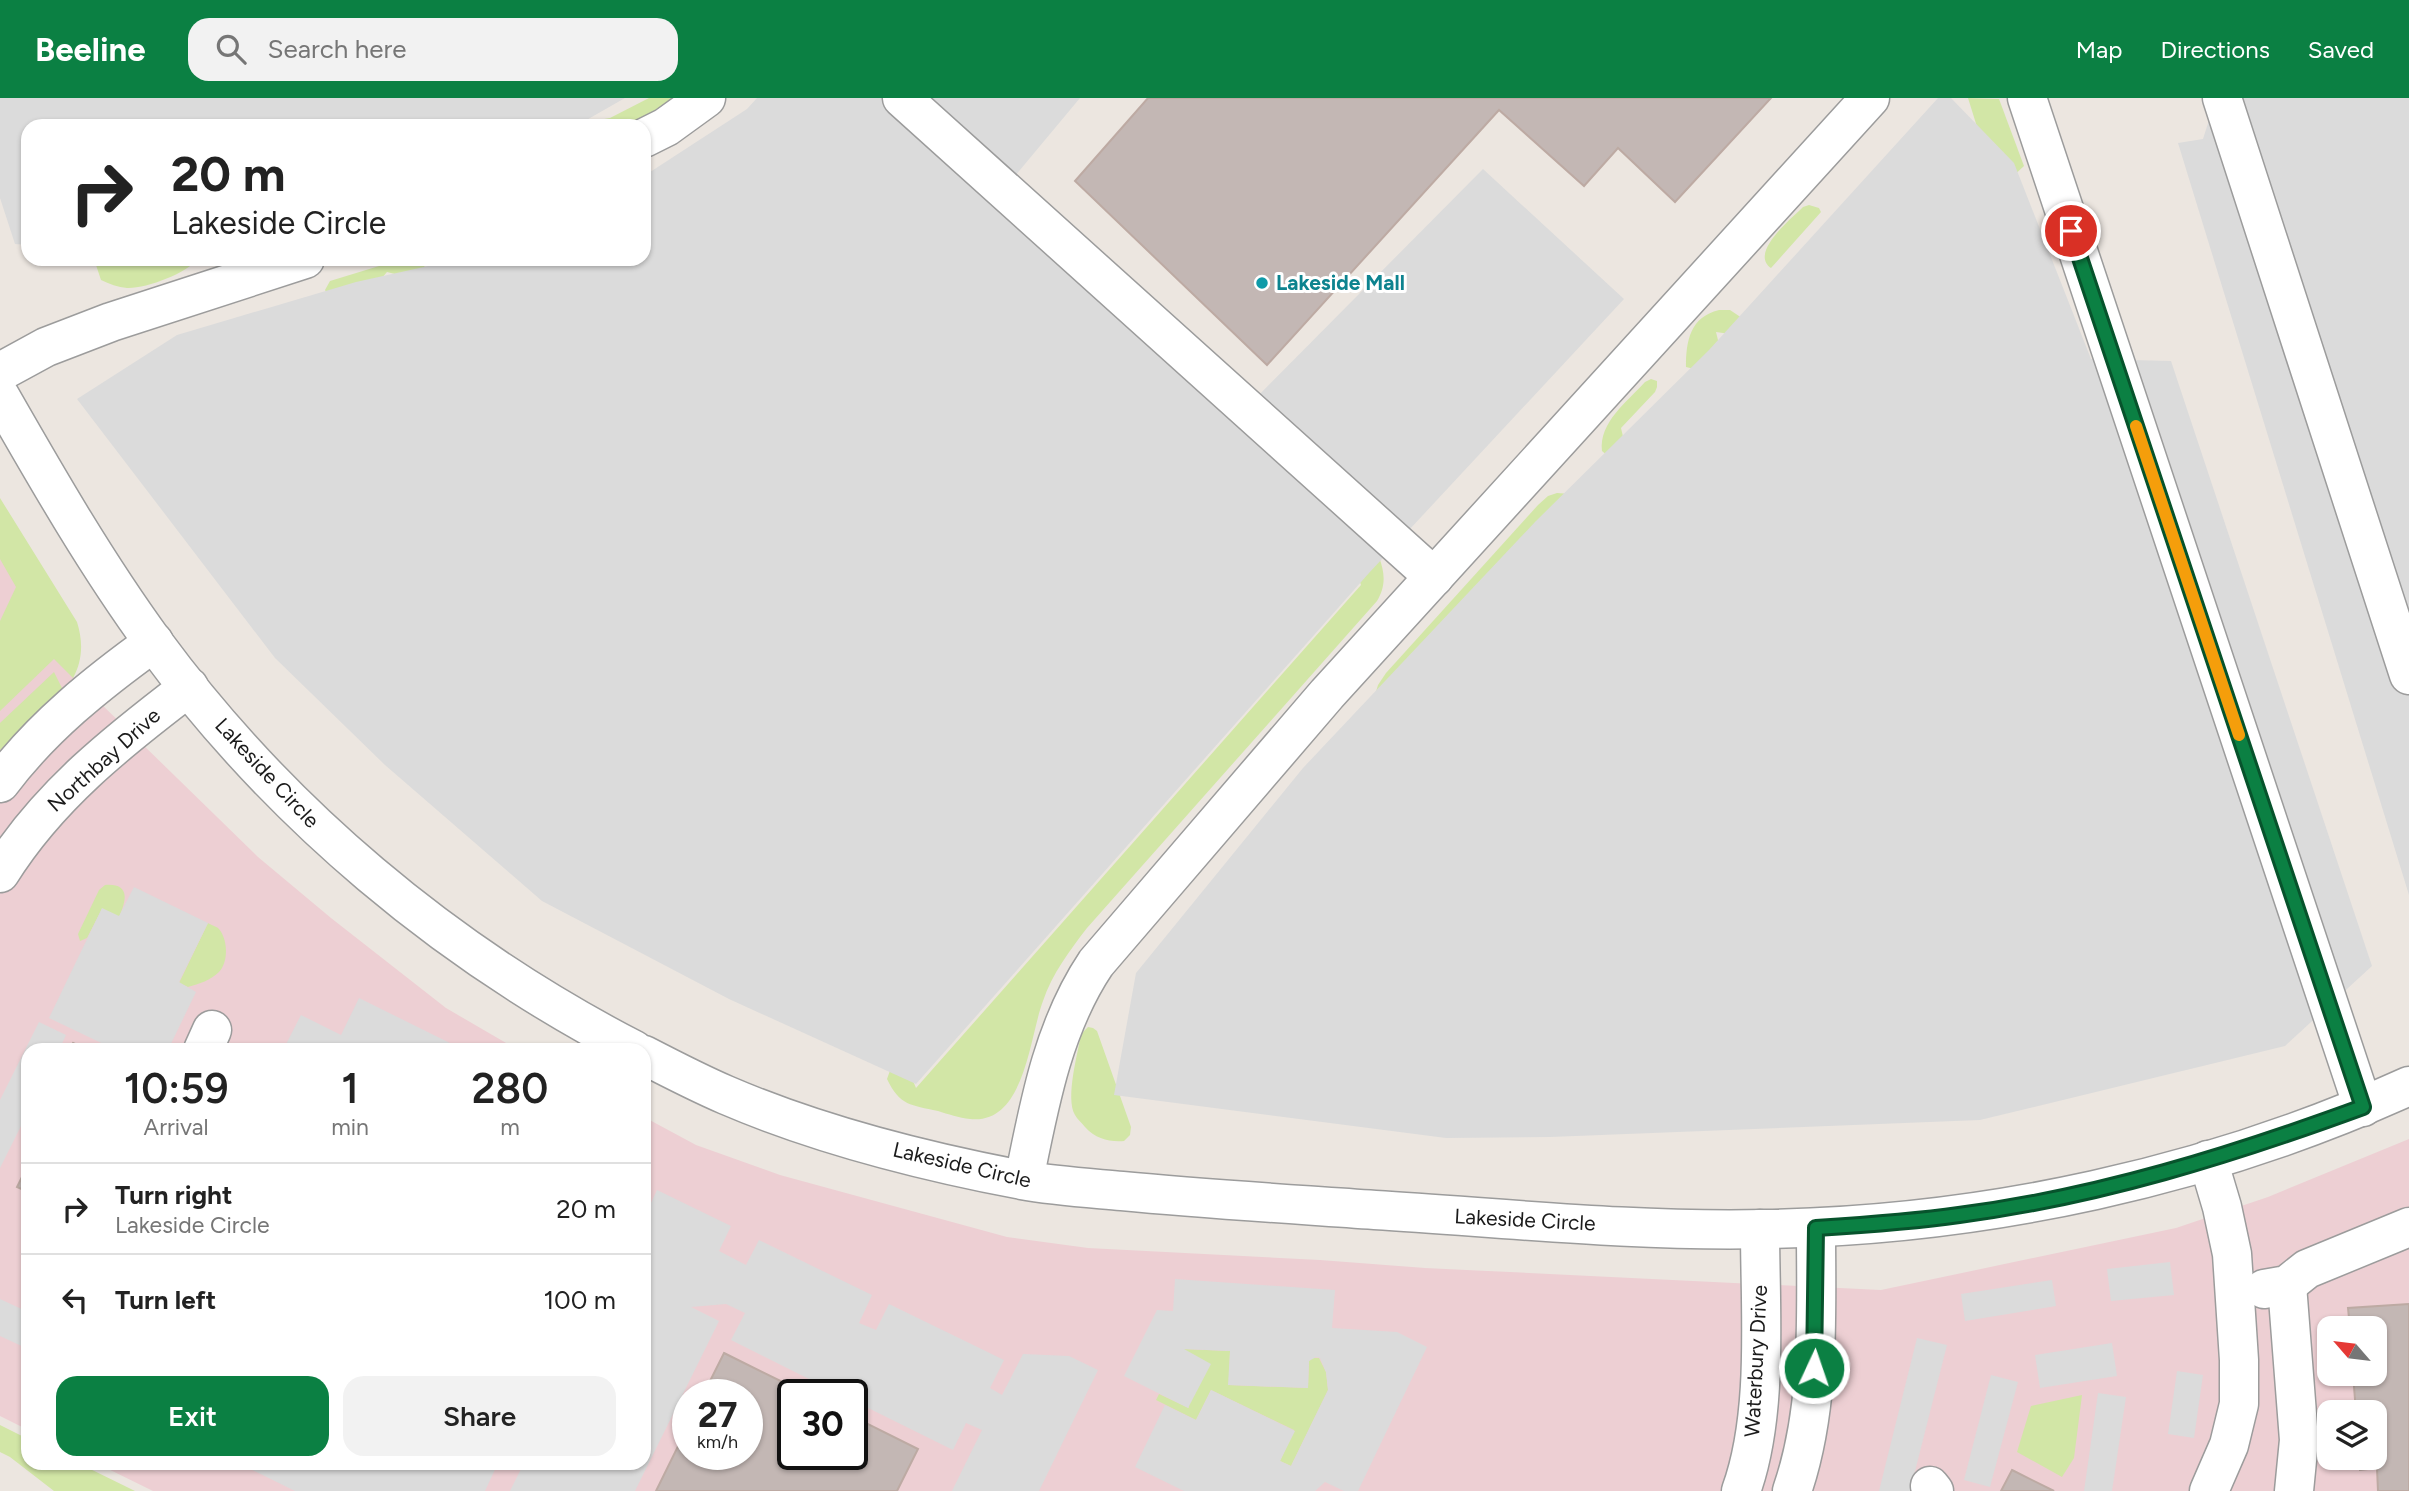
<!DOCTYPE html>
<html lang="en">
<head>
<meta charset="utf-8">
<style>
	body { margin:0; font-family:Figtree,sans-serif; background:#f2f2f2; color:#222; height:100vh; display:flex; flex-direction:column; font-size:26px; white-space:nowrap }
	* { box-sizing:border-box; margin:0 }
	p { font-size:23px; color:#767676 }
	.icon { flex:none; width:38px; height:38px; fill:none; stroke:currentColor; stroke-width:2; stroke-linecap:round; stroke-linejoin:round }
	.map { position:relative; flex:1; overflow:hidden }
	.drawer { position:absolute; left:21px; top:945px; width:630px; height:427px; display:flex; flex-direction:column; background:#fff; border-radius:21px; box-shadow:0 2px 5px #0004 }
	.drawer>* { flex:none }
	.hud { position:absolute; left:21px; top:21px; width:630px; height:147px; border-radius:21px; box-shadow:0 2px 5px #0004; background:#fff; color:#222; overflow:hidden }
	.needle { width:46px; rotate:298deg }
	.controls { position:absolute; left:2317px; top:1218px; display:grid; gap:14px }
	.controls a { display:grid; place-items:center; width:70px; height:70px; border-radius:14px; background:#fff; box-shadow:0 2px 5px #0004; font-size:35px }
	.speed { position:absolute; left:672px; top:1281px; display:flex; gap:14px; font-size:35px; font-weight:700; text-align:center }
	.speed>* { display:grid; place-content:center; width:91px; height:91px; border-radius:50%; background:#fff; box-shadow:0 2px 5px #0004; line-height:1 }
	.speed small { font-size:18px; font-weight:400 }
	.speed .limit { border:4px solid #111; border-radius:10px; background:#fff; color:#111 }
	.pin { position:absolute; display:grid; place-items:center; width:60px; height:60px; color:#fff; margin:-30px; border:4px solid #fff; border-radius:50%; box-shadow:0 2px 7px #0007 }
	.me { position:absolute; width:77px; margin:-38px; rotate:3deg; stroke-linejoin:round; filter:drop-shadow(0 0 5px #0008) }
	.turn { display:flex; align-items:center; gap:24px; height:147px; padding:0 35px; font-size:32px }
	.turn .icon { width:91px; height:91px; stroke-width:2.5 }
	.turn b { display:block; font-size:49px; line-height:60px }
	.eta { display:flex; justify-content:space-evenly; align-items:center; height:119px; text-align:center }
	.eta b { font-size:42px; font-weight:600; line-height:49px }
	.primary-button { display:flex; gap:14px; margin-top:auto; padding:14px 35px }
	.primary-button a { flex:1; height:80px; border-radius:21px; background:#0b8043; color:#fff; font-size:28px; font-weight:600; line-height:80px; text-align:center }
	.primary-button a+a { background:#f2f2f2; color:#222 }
	ul { padding:0; list-style:none }
	li { display:flex; align-items:center; gap:21px; height:91px; padding:0 35px; border-top:2px solid #e0e0e0 }
	li div { flex:1 }
	li b { display:block; font-size:26px }
	li em { font-style:normal }
	header { display:flex; align-items:center; gap:42px; box-sizing:border-box; height:98px; padding:0 35px; background:#0b8043; color:#fff }
	header strong { font-size:33px }
	nav { display:flex; gap:38px; margin-inline-start:auto; font-size:24px }
	.search { width:490px; height:63px; background:#f2f2f2; display:flex; align-items:center; gap:18px; box-sizing:border-box; padding:0 24px; border-radius:21px; color:#767676; font-size:26px }
	.map>svg:first-child { display:block }
	.commercial { fill:#edcfd3; fill-rule:evenodd }
	.grass { fill:#d2e6a6 }
	.parking { fill:#dbdbdb }
	.building { fill:#c3b7b4; stroke:#bdaaa3; stroke-width:2 }
	.lines { fill:none; stroke-linecap:round; stroke-linejoin:round }
	.minor-casing { stroke:#9c9c9c; stroke-width:41 }
	.minor { stroke:#fff; stroke-width:38 }
	.route-casing { stroke:#07532c; stroke-width:18 }
	.route { stroke:#0b8043; stroke-width:12 }
	.slow { stroke:#f59e0b; stroke-width:12 }
	.culture-dot { fill:#0f9aa8; stroke:#fff; stroke-width:2.5 }
	.labels { text-anchor:middle; stroke-width:6; stroke-linejoin:round; paint-order:stroke }
	.culture-label { font-size:21px; font-weight:bold; fill:#0d838f; stroke:#fff; text-anchor:start }
	.street-label { font-size:21px; fill:#1b1b1b; stroke:#fff }
</style>
</head>
<body>
<header>
<strong>Beeline</strong>
<div class="search"><svg class="icon" aria-label="search" viewBox="0 0 24 24"><circle cx="10" cy="10" r="6"/><path d="M15 15l6 6"/></svg>Search here</div>
<nav><a>Map</a><a>Directions</a><a>Saved</a></nav>
</header>
<div class="map">
<svg width="2409" height="1393" viewBox="0 0 2409 1393">
	<rect width="100%" height="100%" fill="#ece6e0"/>
	<g class="commercial">
		<polygon points="0,447 54,560 258,759 331,820 446,910 518,952 28,952 28,1332 0,1318"/>
		<path d="M 644,1019 L 696,1047 L 780,1077 L 1007,1139 L 1088,1150 L 1320,1162 L 1425,1170 L 1881,1192 L 2176,1130 L 2268,1099 L 2409,1041 L 2409,1393 L 153,1393 L 96,1365 L 644,1365 ZM 2329,1230 L 2375,1230 L 2375,1276 L 2329,1276 ZM 688,1297 L 747,1297 L 747,1356 L 688,1356 ZM 793,1297 L 852,1297 L 852,1356 L 793,1356 ZM 2329,1314 L 2375,1314 L 2375,1360 L 2329,1360 Z"/>
	</g>
	<g class="grass">
		<polygon points="649,0 675,0 660,10 624,28 565,28 610,20"/>
		<polygon points="1968,0 1999,1 2024,68 1997,93"/>
		<path d="M 1809,107 L 1819,110 L 1821,114 L 1771,170 C 1749,155 1791,121 1803,109 Z"/>
		<path d="M 94,161 L 149,161 L 181,167 L 179,161 L 197,161 C 188,175 145,191 127,190 C 118,189 109,186 101,182 Z"/>
		<path d="M 402,161 C 415,161 419,160 427,172 L 422,183 L 387,174 L 362,203 L 327,196 L 325,192 L 330,183 Z"/>
		<path d="M 1719,212 L 1730,212 L 1745,222 L 1744,238 L 1716,234 L 1727,279 L 1686,269 C 1686,243 1690,219 1719,212 Z"/>
		<path d="M 1651,281 L 1657,283 L 1657,289 L 1655,294 L 1621,330 L 1625,347 L 1609,359 L 1602,353 C 1599,324 1627,304 1645,284 Z"/>
		<polygon points="1557,395 1571,396 1374,600 1378,587 1386,575 1538,407 1548,398"/>
		<path d="M 0,400 L 77,524 C 83,543 83,562 73,580 L 54,561 L 0,613 L 0,523 L 16,489 L 0,461 Z"/>
		<path d="M 1351,457 L 1379,459 C 1385,475 1386,488 1377,503 L 1087,830 C 1070,852 1052,876 1043,903 C 1029,940 1025,1027 970,1021 C 959,1020 948,1016 938,1013 C 911,1007 900,1008 887,981 L 892,967 L 906,966 L 916,990 L 1361,487 Z"/>
		<polygon points="54,574 63,592 0,652 0,625"/>
		<path d="M 105,787 C 130,785 127,802 119,819 L 102,811 L 87,840 L 80,843 L 78,836 L 99,792 Z"/>
		<path d="M 208,825 C 209,826 217,829 218,830 C 228,840 229,864 219,874 C 211,882 199,886 188,889 L 179,885 Z"/>
		<path d="M 1088,929 L 1093,930 L 1097,933 L 1131,1029 L 1130,1037 L 1124,1043 C 1109,1044 1096,1041 1085,1029 C 1082,1025 1077,1021 1075,1017 C 1065,1000 1078,955 1081,936 Z"/>
		<polygon points="1182,1251 1230,1253 1229,1287 1308,1290 1309,1263 1312,1260 1319,1260 1326,1274 1328,1292 1291,1368 1280,1363 1294,1332 1211,1292 1196,1322 1156,1302 1159,1296 1189,1310"/>
		<polygon points="2082,1297 2074,1360 2062,1379 2017,1354 2031,1308"/>
		<polygon points="0,1327 28,1341 28,1365 78,1365 135,1393 54,1393 10,1359 0,1354"/>
	</g>
	<g class="parking">
		<polygon points="0,0 625,0 576,28 28,28 28,147 15,146 0,100"/>
		<polygon points="757,0 1080,0 994,103 1236,320 1483,71 1624,201 1369,475 916,986 729,901 542,803 385,667 275,560 77,301 177,237 356,184 460,161 644,161 644,78 747,11"/>
		<polygon points="1938,0 1951,0 2014,65 2091,261 2171,263 2372,868 2285,948 1980,1022 1550,1039 1446,1040 1114,997 1136,875 1303,670 1535,424 1709,252"/>
		<polygon points="2216,0 2409,0 2409,797 2178,45 2203,41"/>
		<polygon points="158,161 251,161 232,169"/>
		<polygon points="134,789 208,825 179,884 196,894 168,952 116,952 49,920 102,810 119,818"/>
		<polygon points="359,900 464,952 283,952 301,917 341,937"/>
		<polygon points="39,924 66,937 59,952 28,952 28,1014 0,1070 0,1002"/>
		<polygon points="657,1092 731,1128 719,1153 746,1167 759,1142 872,1197 859,1225 876,1232 889,1206 1004,1262 990,1290 1002,1297 1023,1256 1069,1258 1098,1272 1039,1393 952,1393 982,1332 966,1325 953,1352 852,1302 852,1297 841,1297 731,1242 745,1215 726,1206 691,1209 719,1223 635,1393 510,1393 524,1365 644,1365 644,1120"/>
		<polygon points="2170,1164 2174,1197 2111,1203 2107,1171"/>
		<polygon points="1175,1181 1335,1192 1332,1230 1397,1234 1427,1249 1358,1393 1344,1393 1325,1384 1315,1393 1184,1393 1135,1369 1165,1307 1196,1322 1211,1292 1295,1333 1280,1363 1291,1368 1328,1292 1326,1274 1320,1260 1316,1259 1309,1263 1308,1290 1228,1287 1230,1253 1184,1251 1211,1266 1188,1310 1124,1278 1157,1212 1173,1213"/>
		<polygon points="2052,1182 2056,1208 1965,1223 1961,1196"/>
		<polygon points="0,1201 28,1214 28,1251 0,1238"/>
		<polygon points="1917,1240 1947,1247 1910,1393 1879,1393"/>
		<polygon points="2112,1245 2117,1278 2040,1290 2035,1257"/>
		<polygon points="2177,1273 2203,1277 2194,1340 2168,1336"/>
		<polygon points="1991,1277 2018,1284 1990,1389 1964,1382"/>
		<polygon points="2098,1295 2126,1299 2112,1393 2084,1393"/>
		<polygon points="238,1365 498,1365 485,1393 295,1393"/>
	</g>
	<g class="building">
		<polygon points="1148,0 1771,0 1675,104 1618,50 1584,88 1499,12 1267,267 1075,83"/>
		<polygon points="73,945 87,952 70,952"/>
		<polygon points="28,1067 28,1094 17,1089"/>
		<polygon points="2409,1206 2409,1393 2378,1393 2377,1370 2360,1372 2359,1360 2375,1360 2375,1314 2356,1314 2353,1276 2375,1276 2375,1230 2350,1230 2348,1210"/>
		<polygon points="724,1255 809,1297 793,1297 793,1356 852,1356 852,1318 918,1351 897,1393 656,1393 688,1328 688,1356 747,1356 747,1297 703,1297"/>
		<polygon points="2012,1372 2054,1393 2001,1393"/>
	</g>
	<g class="lines">
		<g class="minor-casing">
			<g id="minor">
				<polyline points="902,0 1434,479"/>
				<polyline points="2027,0 2363,1009"/>
				<polyline points="2222,0 2409,577"/>
				<polyline points="644,40 666,29 706,0"/>
				<polyline points="0,274 46,249 111,224 305,161"/>
				<path d="M 0,298 C 48,382 97,467 154,545 C 280,716 446,855 634,952"/>
				<path d="M 0,685 C 42,629 97,585 154,544"/>
				<path d="M 0,775 C 48,698 118,643 189,589"/>
				<polyline points="203,952 212,932"/>
				<path d="M 644,957 C 671,971 698,985 726,997 C 819,1037 922,1063 1022,1082 C 1055,1088 1089,1090 1122,1093 C 1206,1101 1291,1106 1375,1112 C 1505,1120 1635,1134 1766,1131 C 1986,1127 2208,1079 2409,988"/>
				<polyline points="2208,1062 2222,1109 2232,1156 2239,1262 2239,1306 2229,1347 2209,1393"/>
				<path d="M 1024,1082 C 1039,1007 1053,929 1096,865 L 1327,596 L 1870,0"/>
				<polyline points="2287,1187 2299,1342 2294,1393"/>
				<polyline points="2264,1191 2287,1187 2307,1171 2409,1129"/>
				<polyline points="1930,1388 1934,1393"/>
				<path d="M 1741,1393 C 1769,1316 1760,1213 1760,1131"/>
				<path d="M 1792,1393 C 1821,1309 1816,1217 1816,1130"/>
			</g>
		</g>
		<use href="#minor" class="minor"/>
	</g>
	<g class="lines">
		<g class="route-casing">
			<path id="route" d="M 1814,1270 L 1816,1130 C 1864,1127 1911,1124 1959,1117 C 2098,1099 2232,1057 2363,1009 L 2071,133"/>
		</g>
		<use href="#route" class="route"/>
		<polyline class="slow" points="2136,328 2239,637"/>
	</g>
	<circle class="culture-dot" cx="1262" cy="185" r="7"/>
	<g class="labels">
		<g class="culture-label">
			<text x="1276" y="192">Lakeside Mall</text>
		</g>
		<g class="street-label">
			<text transform="translate(104 662) rotate(-42)" y="7">Northbay Drive</text>
			<text transform="translate(267 675) rotate(47)" y="7">Lakeside Circle</text>
			<text transform="translate(962 1067) rotate(13)" y="7">Lakeside Circle</text>
			<text transform="translate(1525 1122) rotate(3)" y="7">Lakeside Circle</text>
			<text transform="translate(1756 1263) rotate(-87)" y="7">Waterbury Drive</text>
		</g>
	</g>
</svg>
<div class="controls">
<a><svg class="needle" viewBox="-14 -14 28 28"><path d="M0-13l5 13h-10z" fill="#e53935"/><path d="M0 13l5-13h-10z" fill="#767676"/></svg></a>
<a><svg class="icon" aria-label="layers" viewBox="0 0 24 24"><path d="M12 4l9 5-9 5-9-5zM3 14l9 5 9-5"/></svg></a>
</div>
<div class="speed"><div>27<small>km/h</small></div><div class="limit">30</div></div>
<div class="pin" style="left:2071px;top:133px;background:#d93025"><svg class="icon" aria-label="arrive" viewBox="0 0 24 24"><path d="M6 21V4h12l-3 4 3 4H6"/></svg></div>
<svg class="me" style="left:1814px;top:1270px" viewBox="-20 -20 40 40"><circle r="17" fill="#0b8043" stroke="#fff" stroke-width="3"/><path d="M0-11L8 9 0 5-8 9z" fill="#fff"/></svg>
<div class="hud">
<div class="turn"><svg class="icon" aria-label="right" viewBox="0 0 24 24"><path d="M7 20v-9h11M14 6l5 5-5 5"/></svg><div><b>20 m</b>Lakeside Circle</div></div>
</div>
<section class="drawer">
<div class="eta">
<div><b>10:59</b><p>Arrival</p></div>
<div><b>1</b><p>min</p></div>
<div><b>280</b><p>m</p></div>
</div>
<ul>
<li><svg class="icon" aria-label="right" viewBox="0 0 24 24"><path d="M7 20v-9h11M14 6l5 5-5 5"/></svg><div><b>Turn right</b><p>Lakeside Circle</p></div><em>20 m</em></li>
<li><svg class="icon" aria-label="left" viewBox="0 0 24 24"><path d="M17 20v-9H6M10 6l-5 5 5 5"/></svg><div><b>Turn left</b></div><em>100 m</em></li>
</ul>
<div class="primary-button"><a>Exit</a><a>Share</a></div>
</section>
</div>
</body>
</html>
